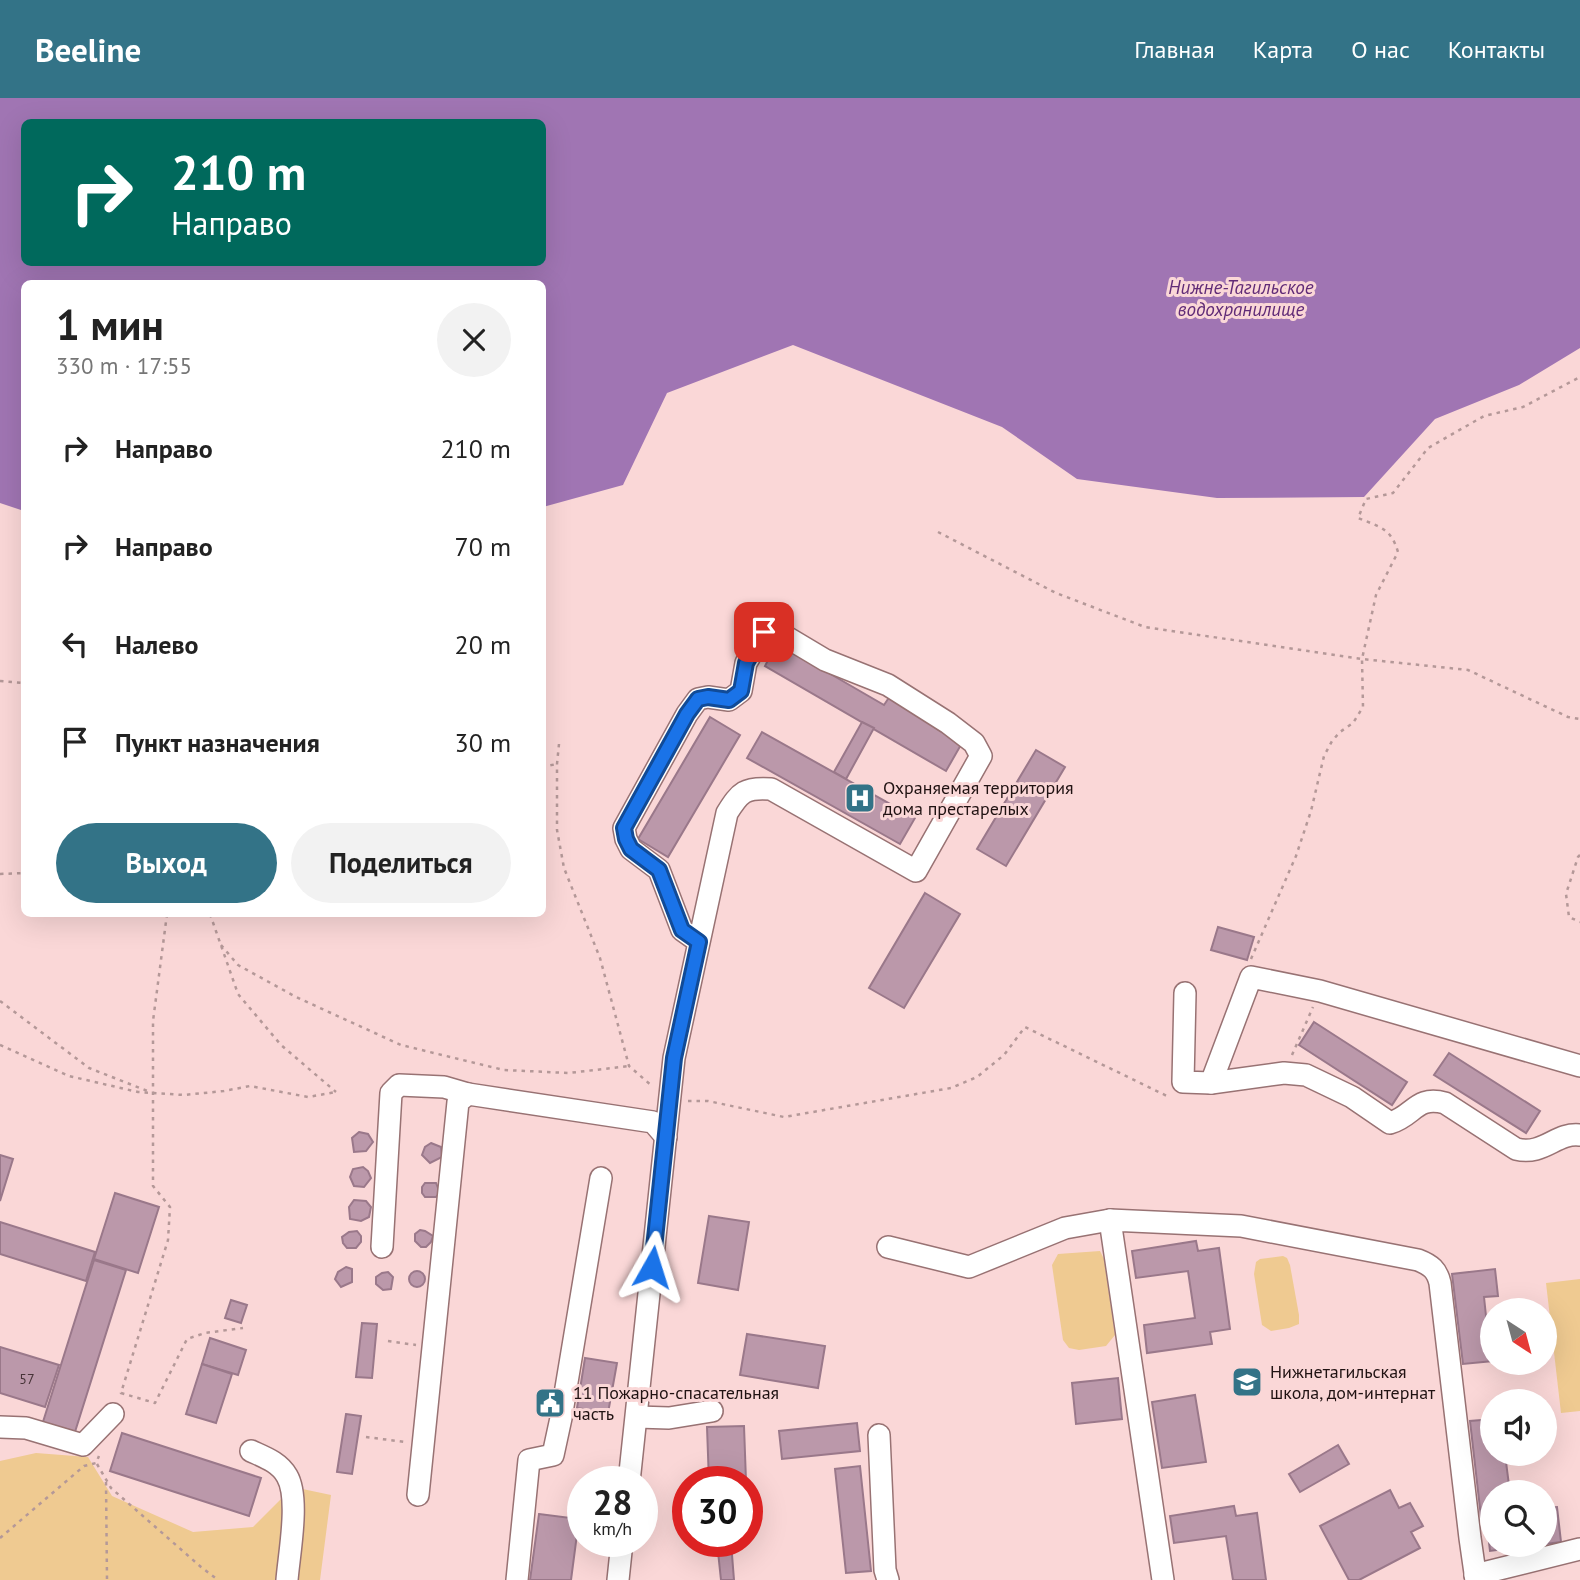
<!DOCTYPE html>
<html lang="ru">
<head>
<meta charset="utf-8">
<style>
	body { margin:0; font-family:"PT Sans",sans-serif; background:#f2f2f2; color:#222; height:100vh; display:flex; flex-direction:column; font-size:26px; white-space:nowrap }
	* { box-sizing:border-box; margin:0 }
	p { font-size:23px; color:#767676 }
	.icon { flex:none; width:38px; height:38px; fill:none; stroke:currentColor; stroke-width:2; stroke-linecap:round; stroke-linejoin:round }
	.map { position:relative; flex:1; overflow:hidden }
	.panel { position:absolute; left:21px; top:182px; width:525px; height:637px; display:flex; flex-direction:column; background:#fff; border-radius:10px; box-shadow:0 7px 28px #0002 }
	.panel>* { flex:none }
	.guide { position:absolute; left:21px; top:21px; width:525px; height:147px; border-radius:10px; box-shadow:0 7px 28px #0002; background:#00695c; color:#fff; overflow:hidden }
	.needle { width:46px; rotate:144deg }
	.fabs { position:absolute; left:1480px; top:1200px; display:grid; gap:14px }
	.fabs a { display:grid; place-items:center; width:77px; height:77px; border-radius:50%; background:#fff; box-shadow:0 7px 28px #0002; font-size:35px }
	.speed { position:absolute; left:567px; top:1368px; display:flex; gap:14px; font-size:35px; font-weight:700; text-align:center }
	.speed>* { display:grid; place-content:center; width:91px; height:91px; border-radius:50%; background:#fff; box-shadow:0 7px 28px #0002; line-height:1 }
	.speed small { font-size:18px; font-weight:400 }
	.speed .limit { border:10px solid #d22; background:#fff; color:#111 }
	.pin { position:absolute; display:grid; place-items:center; width:60px; height:60px; color:#fff; margin:-30px; border-radius:14px; box-shadow:0 4px 10px #0006 }
	.me { position:absolute; width:77px; margin:-38px; rotate:6deg; stroke-linejoin:round; filter:drop-shadow(0 0 5px #0008) }
	.turn { display:flex; align-items:center; gap:24px; height:147px; padding:0 35px; font-size:32px }
	.turn .icon { width:91px; height:91px; stroke-width:2.5 }
	.turn b { display:block; font-size:49px; line-height:60px }
	.round { display:grid; place-items:center; flex:none; width:74px; height:74px; border-radius:37px; background:#f2f2f2 }
	.headline { display:flex; align-items:center; justify-content:space-between; height:119px; padding:0 35px }
	h1 { font-size:42px; font-weight:600; line-height:52px }
	.primary-button { display:flex; gap:14px; margin-top:auto; padding:14px 35px }
	.primary-button a { flex:1; height:80px; border-radius:42px; background:#337387; color:#fff; font-size:28px; font-weight:600; line-height:80px; text-align:center }
	.primary-button a+a { background:#f2f2f2; color:#222 }
	ul { padding:0; list-style:none }
	li { display:flex; align-items:center; gap:21px; height:98px; padding:0 35px }
	li div { flex:1 }
	li b { display:block; font-size:26px }
	li em { font-style:normal }
	header { display:flex; align-items:center; gap:42px; box-sizing:border-box; height:98px; padding:0 35px; background:#337387; color:#fff }
	header strong { font-size:33px }
	nav { display:flex; gap:38px; margin-inline-start:auto; font-size:24px }
	.map>svg:first-child { display:block }
	.green { fill:#efca91 }
	.water { fill:#a075b3; fill-rule:evenodd }
	.building { fill:#bb98aa; stroke:#9a788a; stroke-width:2 }
	.lines { fill:none; stroke-linecap:round; stroke-linejoin:round }
	.minor-casing { stroke:#987273; stroke-width:24 }
	.path { stroke:#b49898; stroke-width:2.5; stroke-dasharray:3.5 5; stroke-linecap:butt }
	.minor { stroke:#fff; stroke-width:21 }
	.route-casing { stroke:#114b97; stroke-width:18 }
	.route { stroke:#1a73e8; stroke-width:12 }
	.labels { text-anchor:middle; stroke-width:6; stroke-linejoin:round; paint-order:stroke }
	.number-label { font-size:14px; fill:#473438 }
	.poi-label { font-size:18px; fill:#201212; stroke:#fad7d7; text-anchor:start }
	.water-label { font-size:19px; font-style:italic; fill:#612b77; stroke:#fad7d7 }
</style>
</head>
<body>
<header>
<strong>Beeline</strong>
<nav><a>Главная</a><a>Карта</a><a>О нас</a><a>Контакты</a></nav>
</header>
<div class="map">
<svg width="1580" height="1482" viewBox="0 0 1580 1482">
	<rect width="100%" height="100%" fill="#fad7d7"/>
	<g class="green">
		<polygon points="1100,1153 1104,1161 1115,1237 1106,1248 1079,1252 1069,1250 1063,1242 1052,1167 1058,1156"/>
		<polygon points="1283,1158 1287,1160 1290,1167 1299,1217 1299,1226 1289,1230 1271,1233 1262,1227 1254,1176 1256,1164 1260,1161"/>
		<polygon points="1580,1181 1580,1313 1561,1315 1546,1185"/>
		<polygon points="36,1355 88,1359 112,1398 193,1434 253,1429 293,1389 331,1397 320,1482 0,1482 0,1363"/>
	</g>
	<path class="water" d="M 0,0 L 1580,0 L 1580,250 L 1519,287 L 1435,321 L 1364,399 L 1217,400 L 1077,381 L 1002,329 L 793,247 L 667,295 L 623,387 L 543,409 L 542,186 L 24,186 L 24,413 L 0,405 ZM 24,24 L 542,24 L 542,164 L 24,164 Z"/>
	<g class="building">
		<polygon points="777,545 884,607 890,598 937,625 937,631 962,645 946,673 765,568"/>
		<polygon points="710,619 740,637 668,759 638,741"/>
		<polygon points="862,624 874,630 846,681 834,674"/>
		<polygon points="762,634 915,720 900,746 747,660"/>
		<polygon points="1036,652 1065,669 1006,768 977,751"/>
		<polygon points="925,795 960,816 904,910 869,890"/>
		<polygon points="1218,829 1254,839 1247,862 1211,852"/>
		<polygon points="1314,924 1407,984 1392,1007 1299,947"/>
		<polygon points="1449,955 1540,1013 1526,1035 1434,977"/>
		<polygon points="359,1034 368,1036 373,1044 366,1053 354,1054 352,1040"/>
		<polygon points="431,1045 441,1049 442,1059 430,1065 422,1057 425,1049"/>
		<polygon points="0,1057 13,1061 0,1103"/>
		<polygon points="363,1069 368,1073 371,1080 364,1089 354,1088 350,1079 353,1071"/>
		<polygon points="425,1085 436,1085 440,1095 436,1099 425,1099 422,1095 422,1089"/>
		<polygon points="115,1095 159,1109 138,1175 94,1161"/>
		<polygon points="354,1102 366,1103 371,1109 369,1119 361,1123 350,1121 349,1109"/>
		<polygon points="709,1118 749,1124 738,1192 698,1185"/>
		<polygon points="0,1124 95,1154 86,1183 0,1156"/>
		<polygon points="420,1132 425,1133 433,1138 431,1144 426,1149 421,1149 415,1143 415,1136"/>
		<polygon points="357,1133 361,1138 361,1144 356,1150 347,1150 343,1145 342,1139 349,1134"/>
		<polygon points="1196,1143 1198,1153 1219,1150 1230,1231 1210,1234 1212,1246 1147,1255 1144,1227 1195,1220 1188,1173 1136,1180 1132,1153"/>
		<polygon points="94,1162 126,1172 74,1337 42,1327"/>
		<polygon points="346,1169 352,1171 352,1184 341,1189 335,1181 338,1174"/>
		<polygon points="1495,1171 1498,1198 1484,1199 1488,1237 1493,1236 1493,1263 1463,1266 1452,1176"/>
		<circle cx="417" cy="1181" r="8"/>
		<polygon points="388,1174 393,1179 391,1191 383,1192 376,1186 376,1179 382,1175"/>
		<polygon points="231,1202 247,1207 241,1225 225,1220"/>
		<polygon points="362,1225 377,1226 372,1280 356,1279"/>
		<polygon points="747,1236 825,1248 818,1290 740,1277"/>
		<polygon points="210,1240 246,1252 238,1277 202,1266"/>
		<polygon points="0,1249 59,1267 45,1309 0,1295"/>
		<polygon points="585,1260 617,1265 608,1315 577,1310"/>
		<polygon points="202,1266 232,1276 216,1325 186,1316"/>
		<polygon points="1118,1280 1122,1321 1076,1326 1072,1285"/>
		<polygon points="1195,1297 1206,1364 1162,1370 1152,1304"/>
		<polygon points="346,1316 361,1318 352,1376 337,1374"/>
		<polygon points="1493,1321 1493,1356 1505,1356 1510,1395 1493,1395 1493,1447 1536,1447 1490,1453 1486,1418 1481,1419 1470,1323"/>
		<polygon points="857,1325 860,1353 782,1361 779,1333"/>
		<polygon points="744,1328 746,1383 709,1384 707,1329"/>
		<polygon points="122,1335 261,1380 249,1418 110,1373"/>
		<polygon points="1338,1347 1349,1366 1300,1394 1289,1376"/>
		<polygon points="860,1368 871,1473 846,1475 835,1371"/>
		<polygon points="1390,1392 1399,1410 1410,1405 1423,1428 1411,1434 1420,1450 1359,1482 1349,1482 1320,1428"/>
		<polygon points="1234,1408 1236,1418 1257,1415 1266,1482 1233,1482 1226,1438 1174,1445 1170,1418"/>
		<polygon points="1557,1409 1561,1444 1545,1446 1545,1410"/>
		<polygon points="539,1416 579,1421 571,1482 530,1482"/>
		<polygon points="717,1444 731,1444 734,1482 721,1482"/>
	</g>
	<g class="lines">
		<g class="minor-casing">
			<g id="minor">
				<path d="M 1185,895 L 1183,984 L 1211,985 L 1284,975 L 1306,977 L 1352,999 L 1390,1025 C 1414,1018 1416,997 1445,1005 L 1516,1051 C 1544,1058 1556,1034 1580,1037"/>
				<polyline points="1211,985 1251,879 1320,893 1580,968"/>
				<polyline points="382,1149 391,995 399,987 444,989 468,996"/>
				<polyline points="888,1149 969,1169 1065,1130 1110,1122"/>
				<polyline points="637,1319 669,1320 712,1313"/>
				<polyline points="0,1329 26,1330 83,1347 113,1316"/>
				<polyline points="879,1337 885,1472 888,1482"/>
				<path d="M 251,1353 C 264,1359 279,1364 287,1378 C 300,1400 289,1456 287,1482"/>
				<path d="M 629,1384 L 674,960 L 727,715 C 740,694 745,689 771,691 L 916,773 L 981,658 L 974,645 L 948,625 L 888,587 L 825,562 L 773,531 L 764,534 L 746,565 L 741,593 L 729,602 L 708,599 L 698,601 L 687,616 L 624,730 L 626,741 L 631,751 L 659,772 L 682,832 L 699,844"/>
				<polyline points="418,1397 458,1004 468,996 653,1024 666,1039"/>
				<polyline points="1475,1477 1580,1451"/>
				<polyline points="517,1482 529,1362 553,1357 561,1320 601,1080"/>
				<polyline points="618,1482 622,1444"/>
				<path d="M 1163,1482 L 1110,1122 L 1241,1128 L 1418,1162 C 1431,1167 1437,1172 1440,1185 L 1470,1440 L 1476,1482"/>
			</g>
		</g>
		<g class="path">
			<polyline points="938,434 1056,495 1145,529 1362,561 1468,572 1568,619 1580,621"/>
			<polyline points="0,583 24,585"/>
			<polyline points="559,646 557,666 557,732 564,770 600,860 629,968 652,988"/>
			<polyline points="542,669 557,666"/>
			<polyline points="1580,757 1578,759 1566,796 1569,819 1580,824"/>
			<polyline points="0,776 24,775"/>
			<polyline points="167,816 153,923 153,1088 170,1109 168,1142 121,1295 155,1305 187,1241 205,1235 243,1230"/>
			<polyline points="210,816 238,896 281,947 336,994"/>
			<polyline points="221,847 238,867 296,899 401,947 504,972 569,975 629,968"/>
			<path d="M 1251,861 L 1296,758 L 1311,713 L 1324,658 L 1332,643 L 1340,634 L 1353,625 L 1363,609 L 1362,561 L 1376,497 L 1398,454 C 1391,430 1380,429 1358,420 L 1366,401 L 1393,395 L 1428,350 L 1484,318 L 1523,309 L 1580,279"/>
			<polyline points="0,903 89,970 150,994"/>
			<polyline points="0,947 69,978 138,994 184,997 224,993 250,988 308,999 336,994"/>
			<polyline points="1292,957 1313,909"/>
			<polyline points="688,1003 708,1003 784,1019 951,990 977,979 1004,957 1025,929 1167,998 1169,996"/>
			<polyline points="388,1243 416,1247"/>
			<polyline points="366,1339 405,1344"/>
			<polyline points="97,1366 111,1390 201,1469 218,1482"/>
			<polyline points="106,1384 107,1482"/>
			<polyline points="0,1440 84,1368 96,1365 99,1358"/>
		</g>
		<use href="#minor" class="minor"/>
	</g>
	<g class="lines">
		<g class="route-casing">
			<polyline id="route" points="652,1169 674,960 699,844 682,832 659,772 631,751 626,741 624,730 687,616 698,601 708,599 729,602 741,593 746,565 764,534"/>
		</g>
		<use href="#route" class="route"/>
	</g>
	<defs>
		<g id="hospital-square" transform="scale(1.575)"><rect x="-9" y="-9" width="18" height="18" rx="4" fill="#337387" stroke="#fad7d7"/><path d="M-5-5h3v3.5h4V-5h3V5h-3V1.5h-4V5h-3Z" fill="#fff"/></g>
		<g id="school-square" transform="scale(1.575)"><rect x="-9" y="-9" width="18" height="18" rx="4" fill="#337387" stroke="#fad7d7"/><path d="M0-5L7-2L0 1L-7-2ZM-4 1L0 2.5L4 1V4Q0 6-4 4Z" fill="#fff"/></g>
		<g id="civic-square" transform="scale(1.575)"><rect x="-9" y="-9" width="18" height="18" rx="4" fill="#337387" stroke="#fad7d7"/><path d="M-.6-6.5H3V-4.5H.6V-3L4-1V1h2V6H-6V1h2V-1L-.6-3ZM-1.2 2.5V6h2.4V2.5Z" fill="#fff"/></g>
	</defs>
	<g fill-rule="evenodd">
		<use href="#hospital-square" x="860" y="700"/>
		<use href="#school-square" x="1247" y="1284"/>
		<use href="#civic-square" x="550" y="1305"/>
	</g>
	<g class="labels">
		<g class="number-label">
			<text x="27" y="1286">57</text>
		</g>
		<g class="poi-label">
			<text x="883" y="696">Охраняемая территория<tspan x="883" dy="21">дома престарелых</tspan></text>
			<text x="1270" y="1280">Нижнетагильская<tspan x="1270" dy="21">школа, дом-интернат</tspan></text>
			<text x="573" y="1301">11 Пожарно-спасательная<tspan x="573" dy="21">часть</tspan></text>
		</g>
		<g class="water-label">
			<text x="1241" y="196">Нижне-Тагильское<tspan x="1241" dy="22">водохранилище</tspan></text>
		</g>
	</g>
</svg>
<div class="fabs">
<a><svg class="needle" viewBox="-14 -14 28 28"><path d="M0-13l5 13h-10z" fill="#e53935"/><path d="M0 13l5-13h-10z" fill="#767676"/></svg></a>
<a><svg class="icon" aria-label="sound" viewBox="0 0 24 24"><path d="M4 9h4l5-4v14l-5-4H4zM17 9q2 3 0 6"/></svg></a>
<a><svg class="icon" aria-label="search" viewBox="0 0 24 24"><circle cx="10" cy="10" r="6"/><path d="M15 15l6 6"/></svg></a>
</div>
<div class="speed"><div>28<small>km/h</small></div><div class="limit">30</div></div>
<div class="pin" style="left:764px;top:534px;background:#d93025"><svg class="icon" aria-label="arrive" viewBox="0 0 24 24"><path d="M6 21V4h12l-3 4 3 4H6"/></svg></div>
<svg class="me" style="left:652px;top:1169px" viewBox="-20 -20 40 40"><path d="M0-17L14 15 0 8-14 15z" fill="#1a73e8" stroke="#fff" stroke-width="4"/></svg>
<div class="guide">
<div class="turn"><svg class="icon" aria-label="right" viewBox="0 0 24 24"><path d="M7 20v-9h11M14 6l5 5-5 5"/></svg><div><b>210 m</b>Направо</div></div>
</div>
<section class="panel">
<div class="headline"><div><h1>1 мин</h1><p>330 m · 17:55</p></div><a class="round"><svg class="icon" aria-label="close" viewBox="0 0 24 24"><path d="M6 6l12 12M18 6L6 18"/></svg></a></div>
<ul>
<li><svg class="icon" aria-label="right" viewBox="0 0 24 24"><path d="M7 20v-9h11M14 6l5 5-5 5"/></svg><div><b>Направо</b></div><em>210 m</em></li>
<li><svg class="icon" aria-label="right" viewBox="0 0 24 24"><path d="M7 20v-9h11M14 6l5 5-5 5"/></svg><div><b>Направо</b></div><em>70 m</em></li>
<li><svg class="icon" aria-label="left" viewBox="0 0 24 24"><path d="M17 20v-9H6M10 6l-5 5 5 5"/></svg><div><b>Налево</b></div><em>20 m</em></li>
<li><svg class="icon" aria-label="arrive" viewBox="0 0 24 24"><path d="M6 21V4h12l-3 4 3 4H6"/></svg><div><b>Пункт назначения</b></div><em>30 m</em></li>
</ul>
<div class="primary-button"><a>Выход</a><a>Поделиться</a></div>
</section>
</div>
</body>
</html>
